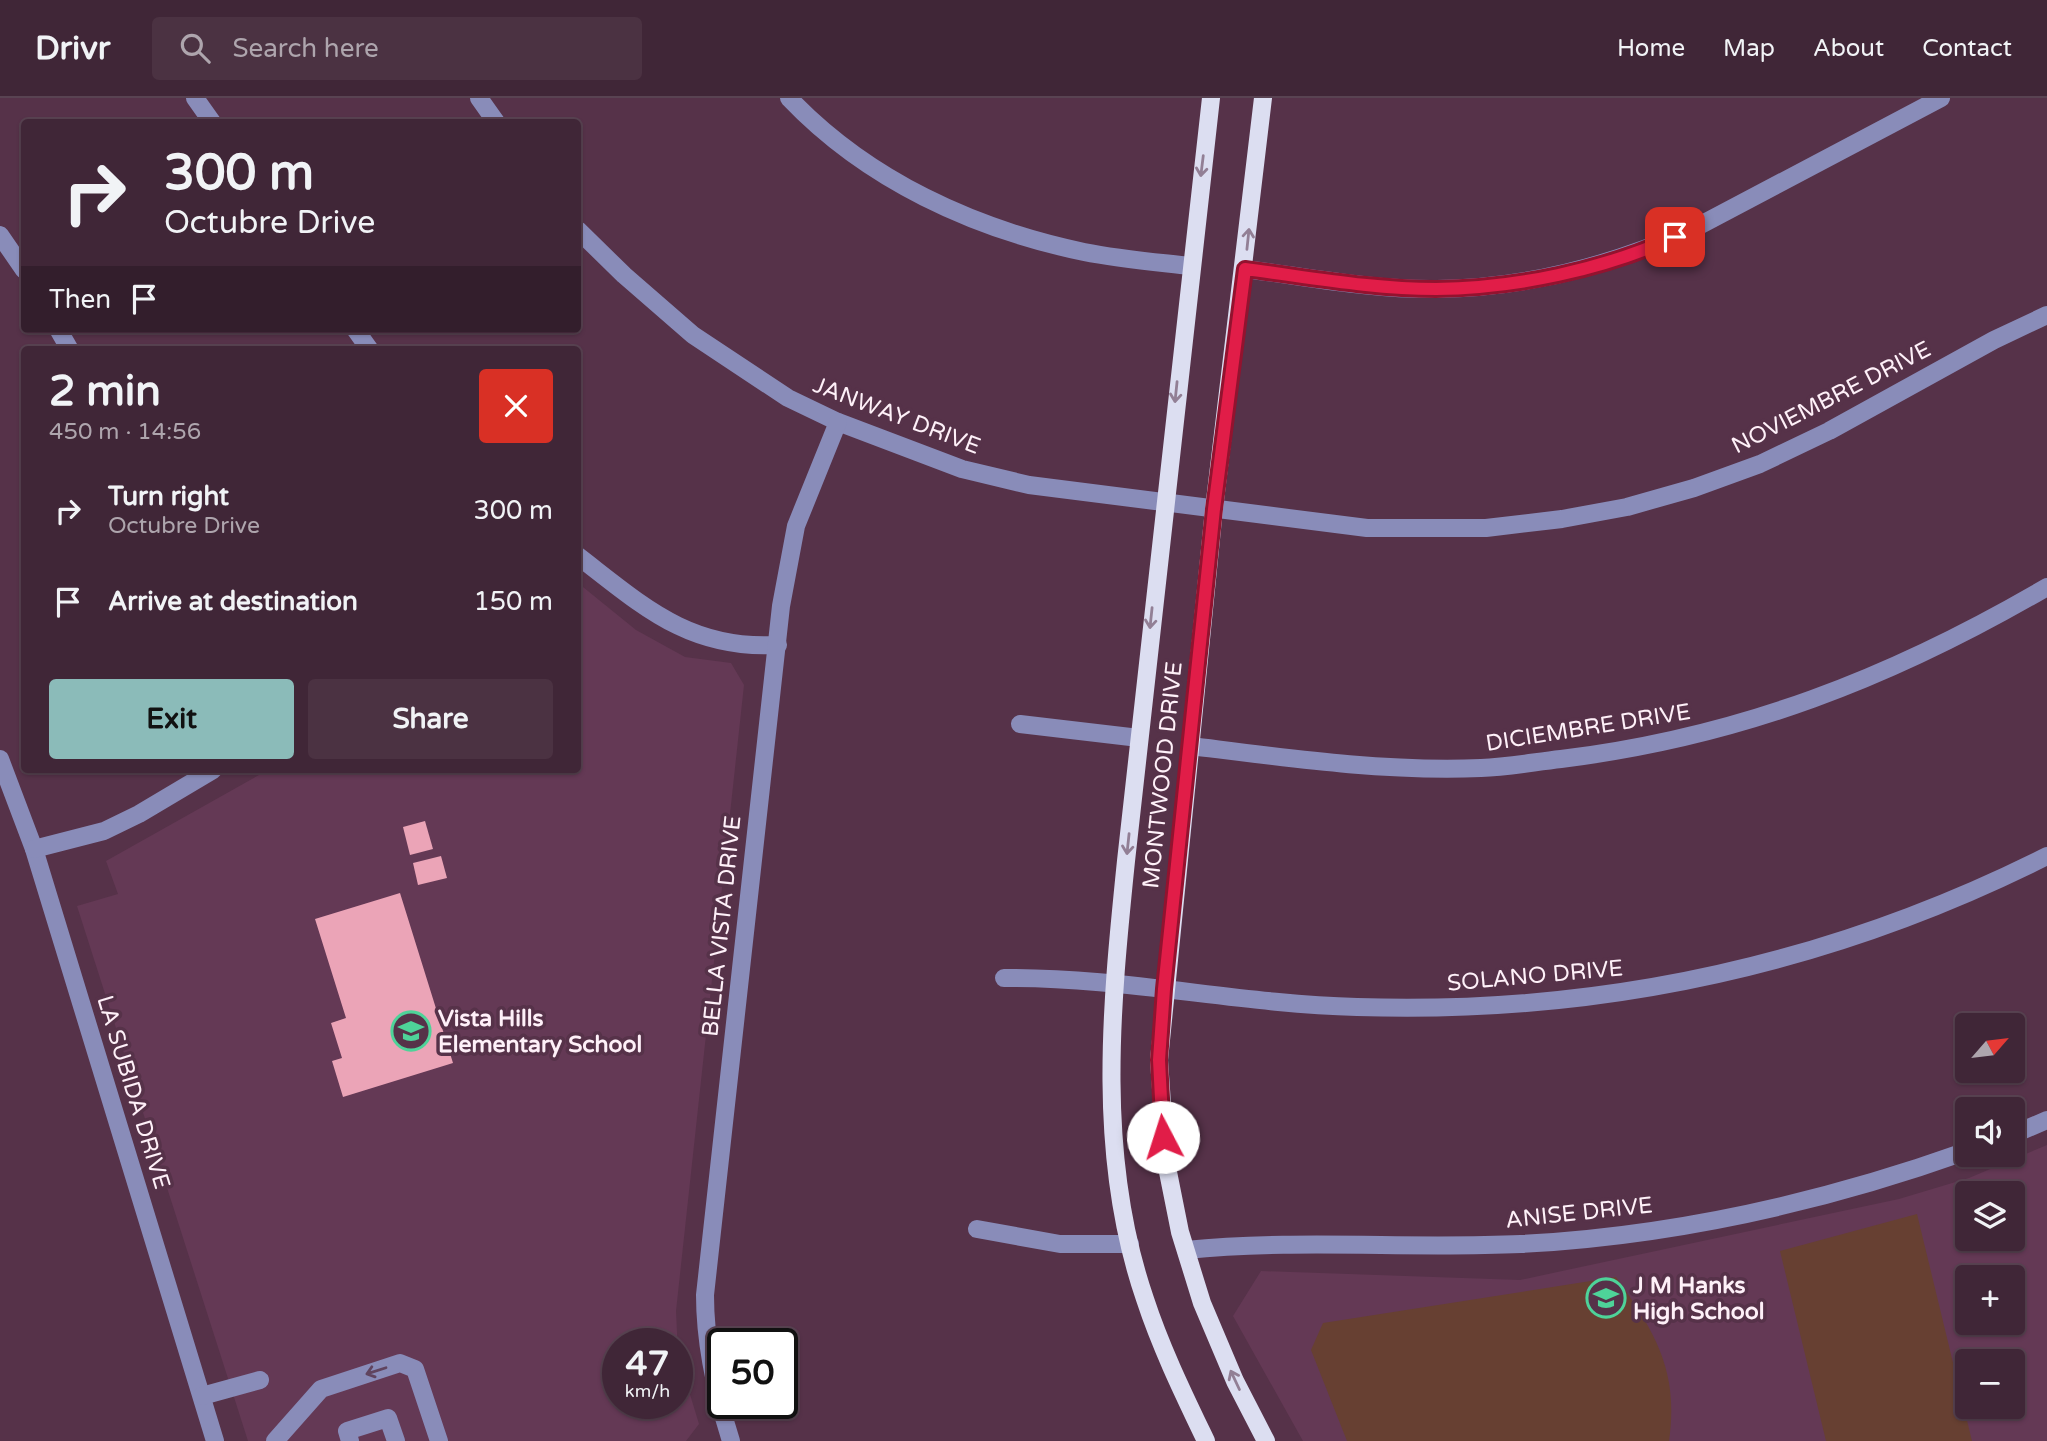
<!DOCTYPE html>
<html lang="en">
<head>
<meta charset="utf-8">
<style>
	body { margin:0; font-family:"Varela Round",sans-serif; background:#4b3242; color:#f1f3f6; height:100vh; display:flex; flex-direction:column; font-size:26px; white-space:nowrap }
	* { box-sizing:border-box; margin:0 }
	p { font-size:23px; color:#aea5ad }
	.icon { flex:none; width:38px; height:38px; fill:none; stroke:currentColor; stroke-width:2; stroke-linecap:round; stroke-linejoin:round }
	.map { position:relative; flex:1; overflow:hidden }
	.panel { position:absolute; left:21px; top:248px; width:560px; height:427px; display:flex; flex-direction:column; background:#402637; border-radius:7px; box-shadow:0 2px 5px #0004,0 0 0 2px #594352 }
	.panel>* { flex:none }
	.banner { position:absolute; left:21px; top:21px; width:560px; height:214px; border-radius:7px; box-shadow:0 2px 5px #0004,0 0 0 2px #594352; background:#402637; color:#f1f3f6; overflow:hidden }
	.needle { width:46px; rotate:62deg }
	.buttons { position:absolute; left:1955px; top:915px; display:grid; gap:14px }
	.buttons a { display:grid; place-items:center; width:70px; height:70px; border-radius:7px; background:#402637; box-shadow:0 2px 5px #0004,0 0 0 2px #594352; font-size:35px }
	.speed { position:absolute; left:602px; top:1230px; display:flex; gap:14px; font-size:35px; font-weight:700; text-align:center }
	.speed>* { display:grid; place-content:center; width:91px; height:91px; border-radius:50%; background:#402637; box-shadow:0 2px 5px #0004,0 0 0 2px #594352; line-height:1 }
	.speed small { font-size:18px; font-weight:400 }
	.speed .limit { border:4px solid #111; border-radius:10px; background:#fff; color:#111 }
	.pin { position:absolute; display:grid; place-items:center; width:60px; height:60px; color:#fff; margin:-30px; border-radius:14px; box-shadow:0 4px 10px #0006 }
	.me { position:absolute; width:77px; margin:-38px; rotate:355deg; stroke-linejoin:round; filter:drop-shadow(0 0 5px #0008) }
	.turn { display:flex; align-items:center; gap:24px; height:147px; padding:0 28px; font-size:32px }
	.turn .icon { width:91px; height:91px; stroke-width:2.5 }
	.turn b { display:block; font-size:49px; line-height:60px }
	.then { display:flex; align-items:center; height:66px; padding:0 28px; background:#0003; gap:14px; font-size:26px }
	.round { display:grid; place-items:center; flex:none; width:74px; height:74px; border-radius:7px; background:#4b3242 }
	.head { display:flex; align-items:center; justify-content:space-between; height:119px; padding:0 28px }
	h1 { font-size:42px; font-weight:700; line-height:52px }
	.action { display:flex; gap:14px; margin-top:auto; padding:14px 28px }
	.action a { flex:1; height:80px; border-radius:7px; background:#8bbbb9; color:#111; font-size:28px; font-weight:700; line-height:80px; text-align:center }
	.action a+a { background:#4b3242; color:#f1f3f6 }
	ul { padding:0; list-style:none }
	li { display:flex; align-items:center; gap:21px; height:91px; padding:0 28px }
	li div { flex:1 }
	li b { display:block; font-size:26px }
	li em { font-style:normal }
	header { display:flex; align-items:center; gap:42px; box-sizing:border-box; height:98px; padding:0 35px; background:#402637; border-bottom:2px solid #594352 }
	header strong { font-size:33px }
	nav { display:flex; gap:38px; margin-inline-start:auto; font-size:24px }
	.search { width:490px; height:63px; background:#4b3242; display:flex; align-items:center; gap:18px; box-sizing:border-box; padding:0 24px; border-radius:7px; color:#aea5ad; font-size:26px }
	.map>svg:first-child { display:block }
	.built { fill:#643955; fill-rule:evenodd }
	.green { fill:#674032 }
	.building { fill:#eba4b7 }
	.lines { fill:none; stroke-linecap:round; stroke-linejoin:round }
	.minor { stroke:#898cb9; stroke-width:18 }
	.major { stroke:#dcdef1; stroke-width:18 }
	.oneway { stroke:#927f95 }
	.oneway2 { stroke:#60445f }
	.route-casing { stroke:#92132f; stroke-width:18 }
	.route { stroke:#e11d48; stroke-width:12 }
	.labels { text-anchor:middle; stroke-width:7; stroke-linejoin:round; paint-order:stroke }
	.street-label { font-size:23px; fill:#fef0f8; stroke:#563249 }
	.poi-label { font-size:23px; font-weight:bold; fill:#fef0f8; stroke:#563249; text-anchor:start }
</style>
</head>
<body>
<header>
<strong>Drivr</strong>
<div class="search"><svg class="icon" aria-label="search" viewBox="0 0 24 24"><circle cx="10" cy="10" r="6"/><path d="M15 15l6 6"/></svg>Search here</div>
<nav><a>Home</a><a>Map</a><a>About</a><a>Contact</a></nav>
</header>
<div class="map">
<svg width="2047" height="1343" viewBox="0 0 2047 1343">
	<rect width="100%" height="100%" fill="#563249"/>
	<g class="built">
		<path d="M 578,485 L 636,532 L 685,559 L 731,565 L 744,587 L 676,1213 L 678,1257 L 699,1326 L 686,1343 L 248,1343 L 77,808 L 118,796 L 106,763 L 268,672 L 578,672 ZM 618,1246 L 677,1246 L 677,1306 L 618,1306 Z"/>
		<path d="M 2047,1047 L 2047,1343 L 1303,1343 L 1233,1218 L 1261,1173 L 1520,1182 L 1899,1101 L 1969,1080 ZM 1967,1096 L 2012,1096 L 2012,1141 L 1967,1141 ZM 1967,1180 L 2012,1180 L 2012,1225 L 1967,1225 ZM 1967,1264 L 2012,1264 L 2012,1309 L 1967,1309 Z"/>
	</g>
	<g class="green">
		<polygon points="1917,1116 1972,1343 1826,1343 1780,1153"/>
		<path d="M 1616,1179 C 1655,1234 1679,1273 1669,1343 L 1347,1343 L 1311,1252 L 1323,1225 Z"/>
	</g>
	<g class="building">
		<polygon points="425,723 433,751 410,757 403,729"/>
		<polygon points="441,758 447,780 418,787 413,765"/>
		<polygon points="400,795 453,965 343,999 332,963 342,960 331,925 346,920 315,821"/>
	</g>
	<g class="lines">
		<g class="minor">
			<polyline points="195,0 212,24"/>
			<polyline points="479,0 496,24"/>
			<path d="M 789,0 C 867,82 974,131 1084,154 C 1119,161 1155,164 1190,168"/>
			<polyline points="578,132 624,177 693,237 788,300 838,324 962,371 1029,387 1367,430 1486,430 1562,421 1627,409 1694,390 1760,366 1829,333 1994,242 2047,217"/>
			<polyline points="0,137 24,172"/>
			<path d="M 1245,171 C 1308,179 1373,192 1437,191 C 1524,190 1612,167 1691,132 L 1941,0"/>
			<polyline points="58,231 70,252"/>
			<polyline points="355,231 370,252"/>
			<path d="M 578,458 C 643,508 689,552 778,547"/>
			<polyline points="1020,626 1139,640"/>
			<path d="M 1191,648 C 1287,660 1384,674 1481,670 C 1508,669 1534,664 1561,661 C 1740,639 1891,580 2047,489"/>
			<polyline points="0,661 34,751 215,1343"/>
			<polyline points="34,751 104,733 139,716 213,672"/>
			<path d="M 1004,880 C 1123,879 1239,906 1357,909 C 1600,917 1830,867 2047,758"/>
			<polyline points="2012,1037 2047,1022"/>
			<polyline points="977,1131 1060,1146 1130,1146"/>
			<path d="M 1186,1152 C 1297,1141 1409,1151 1521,1146 C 1672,1138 1824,1104 1967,1053"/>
			<polyline points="202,1298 260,1282"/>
			<polyline points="275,1343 321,1291 400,1265 415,1271 439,1343"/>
			<polyline points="350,1343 347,1333 388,1320 396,1343"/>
			<path d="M 731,1343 C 716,1296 705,1247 705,1197 L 781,508 L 796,428 L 838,324"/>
		</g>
		<g class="major">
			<polyline points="1263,0 1214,411 1159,962 1166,1064 1180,1134 1202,1205 1235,1283 1266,1343"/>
			<path d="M 1206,1343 C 1184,1297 1161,1250 1145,1201 C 1096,1059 1111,909 1126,763 L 1211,0"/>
		</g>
	</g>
	<defs><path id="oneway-shaft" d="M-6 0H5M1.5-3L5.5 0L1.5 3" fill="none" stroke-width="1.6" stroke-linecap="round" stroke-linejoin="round" transform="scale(1.75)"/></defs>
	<g class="oneway">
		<use href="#oneway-shaft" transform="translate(1202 68) rotate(97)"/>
		<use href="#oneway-shaft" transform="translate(1248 141) rotate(-84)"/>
		<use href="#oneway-shaft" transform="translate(1176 294) rotate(96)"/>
		<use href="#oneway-shaft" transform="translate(1151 520) rotate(96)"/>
		<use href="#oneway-shaft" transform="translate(1128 746) rotate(96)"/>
		<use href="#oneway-shaft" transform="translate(1235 1282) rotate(-115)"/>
	</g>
	<use class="oneway2" href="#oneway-shaft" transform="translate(376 1273) rotate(162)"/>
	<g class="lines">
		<g class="route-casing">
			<path id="route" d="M 1163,1039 L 1159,962 L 1164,891 L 1214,411 L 1245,171 C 1308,179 1372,191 1436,191 C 1516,190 1602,172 1675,139"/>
		</g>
		<use href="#route" class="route"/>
	</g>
	<defs>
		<g id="school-ring" transform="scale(2.0125)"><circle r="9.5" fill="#563249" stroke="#4ed399" stroke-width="1.5"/><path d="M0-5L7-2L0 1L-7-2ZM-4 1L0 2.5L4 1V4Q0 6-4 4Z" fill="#4ed399"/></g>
	</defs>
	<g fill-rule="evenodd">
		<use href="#school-ring" x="411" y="933"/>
		<use href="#school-ring" x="1606" y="1200"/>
	</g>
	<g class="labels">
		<g class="street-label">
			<text transform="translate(1831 299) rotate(-27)" y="8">NOVIEMBRE DRIVE</text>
			<text transform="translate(897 317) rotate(21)" y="8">JANWAY DRIVE</text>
			<text transform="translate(1588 629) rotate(-9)" y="8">DICIEMBRE DRIVE</text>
			<text transform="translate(1162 677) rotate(-84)" y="8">MONTWOOD DRIVE</text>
			<text transform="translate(721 828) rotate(-84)" y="8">BELLA VISTA DRIVE</text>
			<text transform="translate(1535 877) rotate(-5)" y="8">SOLANO DRIVE</text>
			<text transform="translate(134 994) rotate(73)" y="8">LA SUBIDA DRIVE</text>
			<text transform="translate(1579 1114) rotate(-6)" y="8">ANISE DRIVE</text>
		</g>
		<g class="poi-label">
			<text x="438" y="928">Vista Hills<tspan x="438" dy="26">Elementary School</tspan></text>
			<text x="1633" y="1195">J M Hanks<tspan x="1633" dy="26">High School</tspan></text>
		</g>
	</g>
</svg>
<div class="buttons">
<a><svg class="needle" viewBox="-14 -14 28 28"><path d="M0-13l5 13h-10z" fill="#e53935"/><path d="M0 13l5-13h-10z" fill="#aea5ad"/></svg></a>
<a><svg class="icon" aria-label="sound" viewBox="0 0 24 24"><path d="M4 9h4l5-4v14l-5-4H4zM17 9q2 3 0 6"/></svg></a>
<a><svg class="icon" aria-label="layers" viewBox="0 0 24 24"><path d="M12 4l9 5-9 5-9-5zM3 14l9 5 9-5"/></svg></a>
<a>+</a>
<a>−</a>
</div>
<div class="speed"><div>47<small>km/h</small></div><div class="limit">50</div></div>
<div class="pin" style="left:1675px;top:139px;background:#d93025"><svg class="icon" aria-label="arrive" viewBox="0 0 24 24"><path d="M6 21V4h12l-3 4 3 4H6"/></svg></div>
<svg class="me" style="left:1163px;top:1039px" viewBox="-20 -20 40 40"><circle r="19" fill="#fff"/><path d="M0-13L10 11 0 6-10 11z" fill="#e11d48"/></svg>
<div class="banner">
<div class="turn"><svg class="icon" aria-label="right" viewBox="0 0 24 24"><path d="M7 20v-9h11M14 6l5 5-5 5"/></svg><div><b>300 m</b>Octubre Drive</div></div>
<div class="then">Then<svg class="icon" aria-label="arrive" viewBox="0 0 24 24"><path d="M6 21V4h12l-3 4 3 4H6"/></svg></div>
</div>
<section class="panel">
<div class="head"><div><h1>2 min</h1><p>450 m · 14:56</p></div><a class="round" style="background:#d93025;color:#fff"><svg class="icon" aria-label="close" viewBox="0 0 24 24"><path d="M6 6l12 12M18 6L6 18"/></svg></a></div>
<ul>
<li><svg class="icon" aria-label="right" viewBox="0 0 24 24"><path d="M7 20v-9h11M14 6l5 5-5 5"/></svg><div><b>Turn right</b><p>Octubre Drive</p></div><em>300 m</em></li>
<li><svg class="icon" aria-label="arrive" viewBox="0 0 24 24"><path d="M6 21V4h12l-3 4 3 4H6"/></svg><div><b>Arrive at destination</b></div><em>150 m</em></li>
</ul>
<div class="action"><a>Exit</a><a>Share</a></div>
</section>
</div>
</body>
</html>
